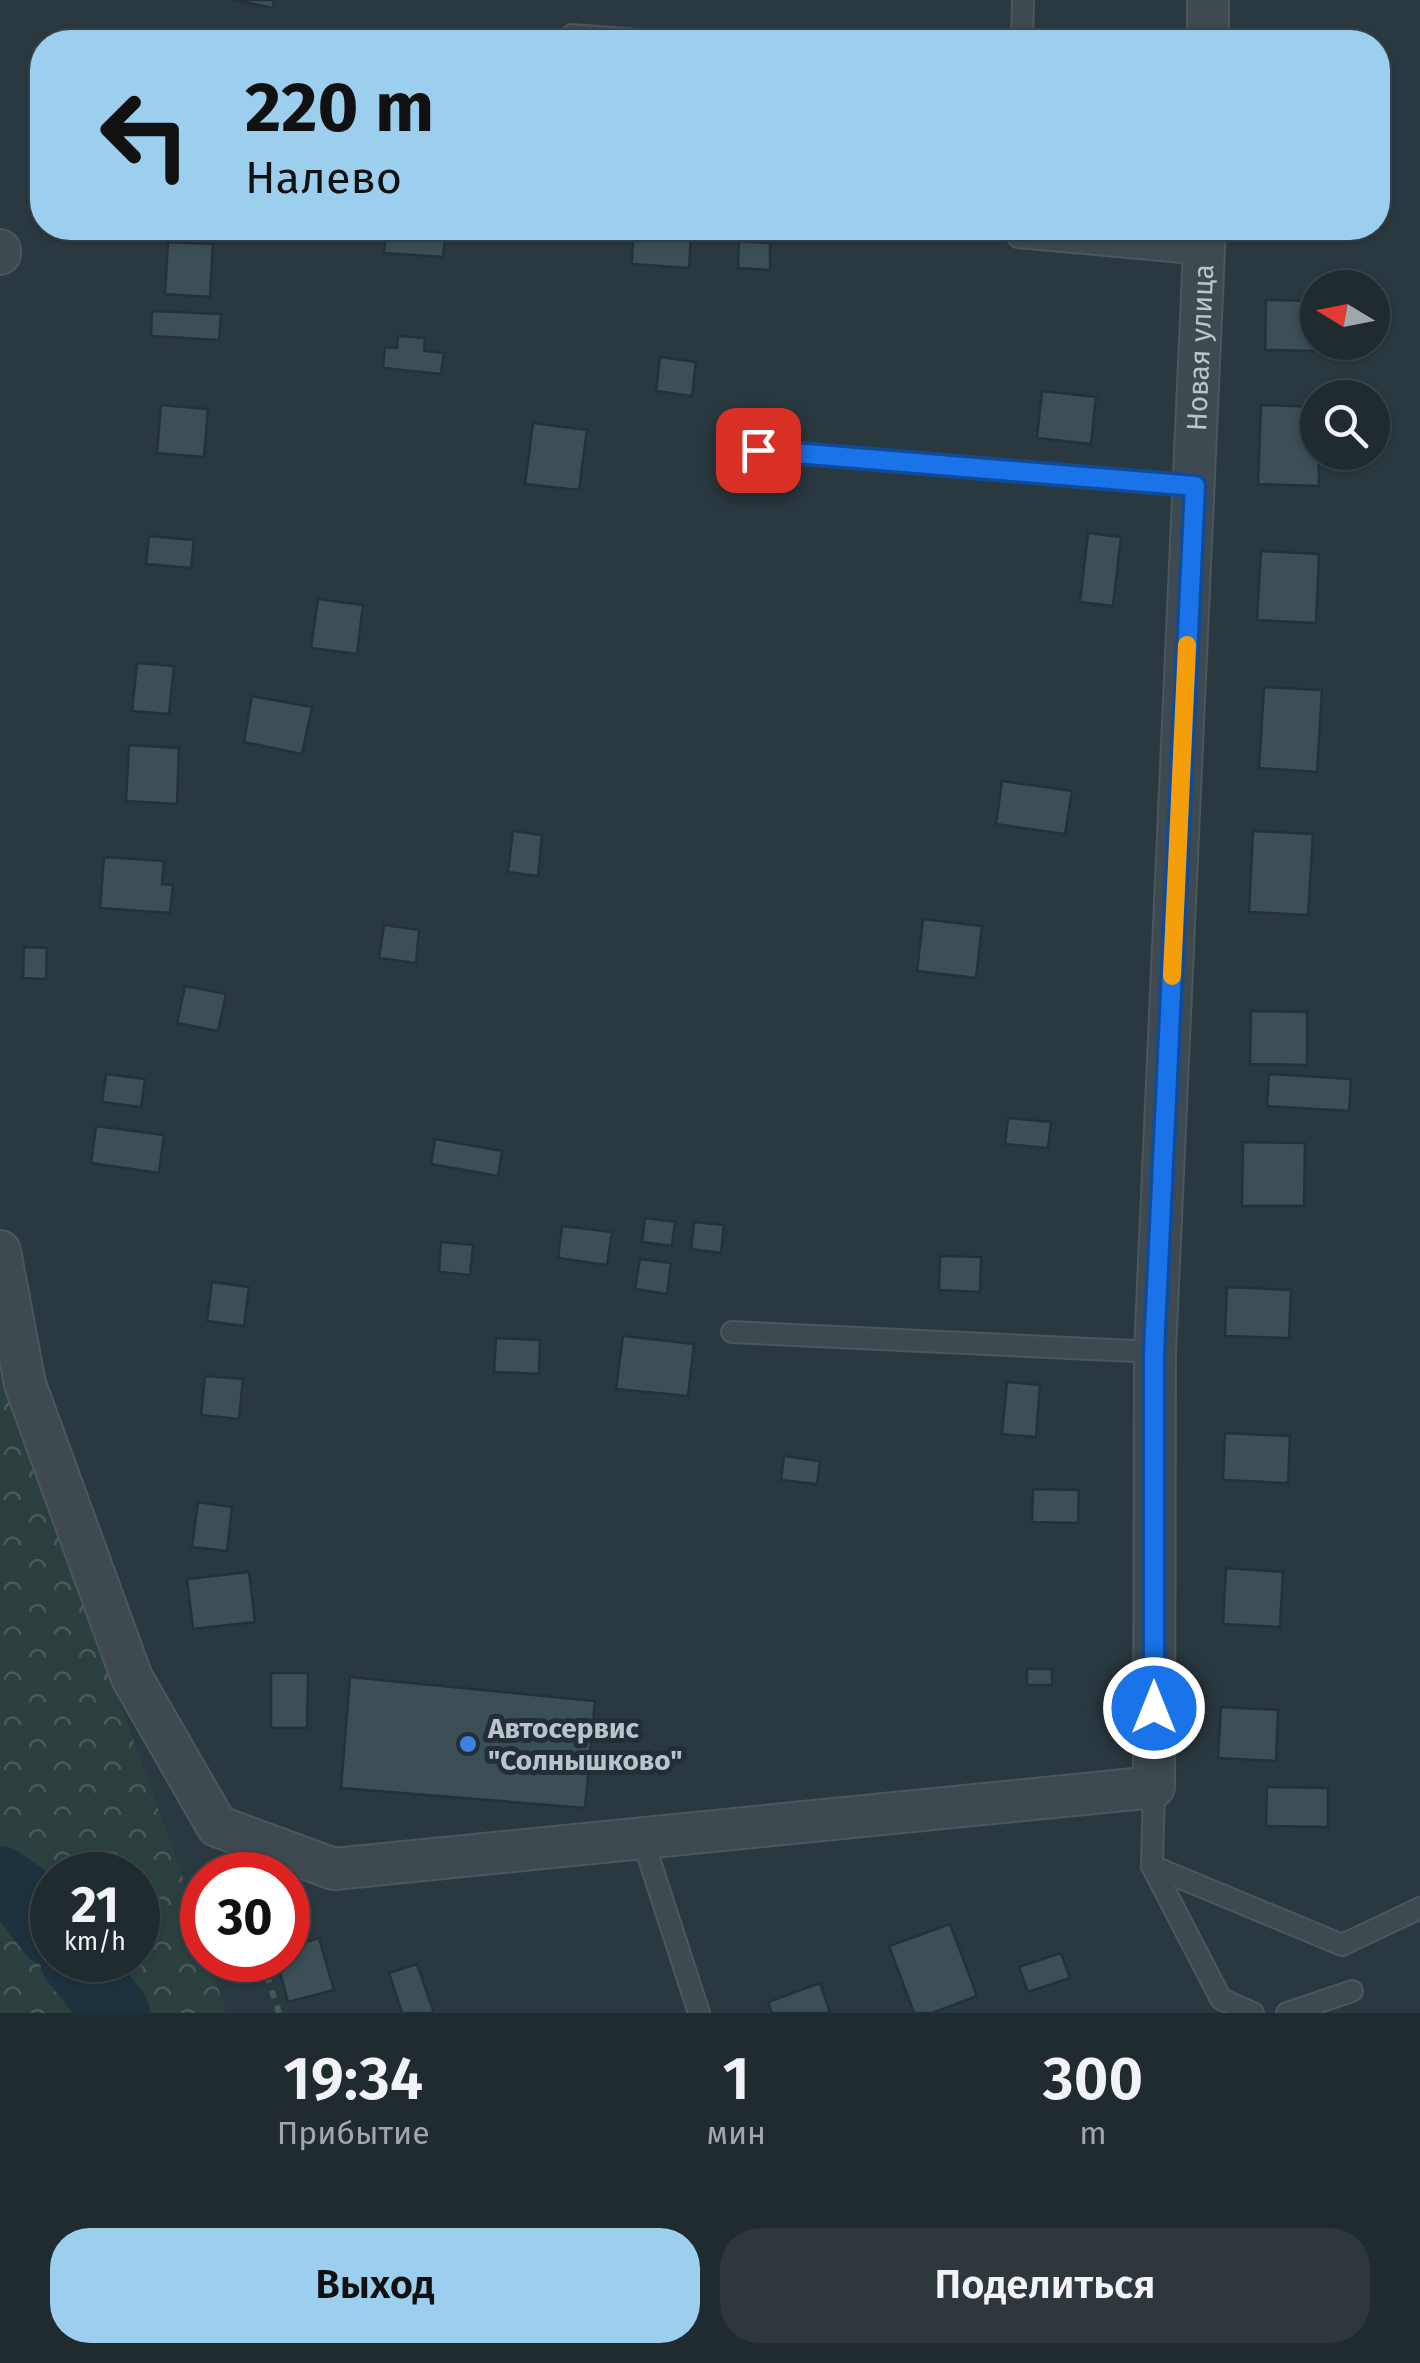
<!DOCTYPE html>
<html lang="ru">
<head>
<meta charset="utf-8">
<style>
	body { margin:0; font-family:"Fira Sans",sans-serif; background:#2d373c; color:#f1f3f6; height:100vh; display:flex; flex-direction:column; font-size:38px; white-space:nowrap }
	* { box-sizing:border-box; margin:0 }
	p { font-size:32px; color:#a2a7ab }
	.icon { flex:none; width:55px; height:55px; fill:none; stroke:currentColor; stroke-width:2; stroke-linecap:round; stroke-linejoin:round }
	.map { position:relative; height:2013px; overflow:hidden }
	.drawer { display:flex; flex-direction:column; background:#202b30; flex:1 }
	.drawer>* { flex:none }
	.guide { position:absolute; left:30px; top:30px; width:1360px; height:210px; border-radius:40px; box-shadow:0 2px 8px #0004,0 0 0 2px #3d474c; background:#9cceee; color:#111; overflow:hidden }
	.needle { width:65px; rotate:280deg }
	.fabs { position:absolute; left:1300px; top:270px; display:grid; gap:20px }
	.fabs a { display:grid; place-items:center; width:90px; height:90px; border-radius:50%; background:#202b30; box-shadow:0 2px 8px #0004,0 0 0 2px #3d474c; font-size:50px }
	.speed { position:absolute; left:30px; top:1852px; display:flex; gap:20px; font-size:50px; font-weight:700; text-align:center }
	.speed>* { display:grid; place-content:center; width:130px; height:130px; border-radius:50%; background:#202b30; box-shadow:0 2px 8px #0004,0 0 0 2px #3d474c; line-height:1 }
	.speed small { font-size:25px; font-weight:400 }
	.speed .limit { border:15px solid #d22; background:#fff; color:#111 }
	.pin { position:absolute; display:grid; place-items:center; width:85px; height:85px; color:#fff; margin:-42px; border-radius:20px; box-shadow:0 5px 15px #0006 }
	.me { position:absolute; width:110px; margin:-55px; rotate:0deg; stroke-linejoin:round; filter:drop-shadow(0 0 8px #0008) }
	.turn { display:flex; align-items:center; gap:35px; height:210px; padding:0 50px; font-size:45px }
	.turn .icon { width:130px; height:130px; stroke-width:2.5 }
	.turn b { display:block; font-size:70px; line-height:85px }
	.eta { display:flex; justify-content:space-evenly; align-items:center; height:170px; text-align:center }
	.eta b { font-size:60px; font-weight:600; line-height:70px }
	.primary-button { display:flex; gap:20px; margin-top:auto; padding:20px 50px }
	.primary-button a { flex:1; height:115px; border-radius:40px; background:#9cceee; color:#111; font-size:40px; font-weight:600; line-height:115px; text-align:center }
	.primary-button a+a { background:#2d373c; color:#f1f3f6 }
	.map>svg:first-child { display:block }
	.forest { fill:url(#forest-crowns); fill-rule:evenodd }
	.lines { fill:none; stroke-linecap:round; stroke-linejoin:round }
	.river { stroke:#1d323e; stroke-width:68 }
	.building { fill:#3c4e56; stroke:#253138; stroke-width:2.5 }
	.lane-casing { stroke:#4b565d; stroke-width:24 }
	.street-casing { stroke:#4b565d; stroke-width:44 }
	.path { stroke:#455956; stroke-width:6; stroke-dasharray:8 8; stroke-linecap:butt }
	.lane { stroke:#3e4a50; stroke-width:20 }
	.street { stroke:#3e4a50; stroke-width:40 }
	.route-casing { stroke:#114b97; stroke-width:25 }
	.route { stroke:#1a73e8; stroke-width:18 }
	.slow { stroke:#f59e0b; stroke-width:18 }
	.shop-dot { fill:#3f7fe0; stroke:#222f36; stroke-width:4 }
	.labels { text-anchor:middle; stroke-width:10; stroke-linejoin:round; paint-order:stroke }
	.street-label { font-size:28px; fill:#bbc4cb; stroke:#222f36 }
	.poi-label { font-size:28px; font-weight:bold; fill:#bbc4cb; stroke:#222f36; text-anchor:start }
</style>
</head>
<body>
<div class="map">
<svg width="1420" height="2013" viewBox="0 0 1420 2013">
	<defs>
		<pattern id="forest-crowns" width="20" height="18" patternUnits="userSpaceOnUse" patternTransform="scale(2.5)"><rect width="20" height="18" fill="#2c413f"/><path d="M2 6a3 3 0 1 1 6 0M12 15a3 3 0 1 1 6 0" fill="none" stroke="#495b59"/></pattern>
	</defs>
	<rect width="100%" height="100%" fill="#2a3940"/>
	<path class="forest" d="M 0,1372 L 181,1872 L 202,1940 L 202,1960 L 209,1960 L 226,2013 L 0,2013 ZM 52,1875 L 138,1875 L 138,1960 L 52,1960 Z"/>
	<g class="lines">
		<g class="river">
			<polyline points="0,1880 25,1898 52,1933"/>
			<polyline points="74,1960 116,2013"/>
		</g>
	</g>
	<g class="building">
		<polygon points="234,0 274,0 273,8"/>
		<rect x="1275" y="33" width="62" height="9"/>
		<polygon points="386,228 446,228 443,257 384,253"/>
		<polygon points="633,233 691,237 689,268 632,264"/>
		<polygon points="739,241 770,243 770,270 738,268"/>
		<polygon points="168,242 213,244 210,297 165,294"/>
		<polygon points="1266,300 1318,301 1318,351 1265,350"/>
		<polygon points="152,311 221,314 219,340 151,336"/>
		<polygon points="398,336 425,338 424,351 444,353 441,374 383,368 385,347 397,348"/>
		<polygon points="660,357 696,362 692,396 656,391"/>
		<polygon points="1042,391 1096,397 1091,444 1037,438"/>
		<polygon points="161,405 208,409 204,457 157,453"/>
		<polygon points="1261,405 1318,407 1319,486 1258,484"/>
		<polygon points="533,423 587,430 579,490 525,484"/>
		<polygon points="1088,533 1121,537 1113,606 1080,602"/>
		<polygon points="149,536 194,540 191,568 146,564"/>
		<polygon points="1261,551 1319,554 1316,623 1257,620"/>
		<polygon points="318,599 363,605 357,654 311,648"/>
		<polygon points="137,663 174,666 169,714 132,711"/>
		<polygon points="1264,687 1322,690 1317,772 1259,768"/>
		<polygon points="252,696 312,707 302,754 244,742"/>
		<polygon points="129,745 179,748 177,804 126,801"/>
		<polygon points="1002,781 1072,791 1065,834 996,824"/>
		<polygon points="513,831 542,835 538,876 508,872"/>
		<polygon points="1253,831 1313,834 1308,915 1249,912"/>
		<polygon points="104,857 164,861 162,884 173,885 170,913 100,908"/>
		<polygon points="923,919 982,926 976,978 917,971"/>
		<polygon points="384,925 419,930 416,963 379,958"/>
		<polygon points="24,947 47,948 46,979 23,978"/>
		<polygon points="185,986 226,994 218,1031 177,1023"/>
		<polygon points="1251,1011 1307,1012 1307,1065 1250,1064"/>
		<polygon points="106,1074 145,1079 141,1107 102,1102"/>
		<polygon points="1269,1074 1351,1079 1349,1111 1267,1106"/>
		<polygon points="1008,1118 1051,1122 1048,1148 1005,1144"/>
		<polygon points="96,1126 164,1135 159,1173 91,1163"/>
		<polygon points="435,1139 502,1151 498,1176 431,1164"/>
		<polygon points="1243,1142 1305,1143 1304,1206 1242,1206"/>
		<polygon points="645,1218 675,1222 672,1246 642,1242"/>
		<polygon points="694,1222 724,1225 721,1253 691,1249"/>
		<polygon points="562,1226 612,1232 607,1265 558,1258"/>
		<polygon points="441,1242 473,1245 470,1275 439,1272"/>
		<polygon points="940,1256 981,1257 980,1292 939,1290"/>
		<polygon points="640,1259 671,1263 667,1294 635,1289"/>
		<polygon points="212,1282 249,1287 244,1326 207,1321"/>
		<polygon points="1227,1287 1291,1290 1289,1338 1225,1336"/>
		<polygon points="623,1336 694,1344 688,1396 616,1389"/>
		<polygon points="496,1338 540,1340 539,1374 494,1372"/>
		<polygon points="205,1376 243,1379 239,1419 201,1415"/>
		<polygon points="1007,1382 1040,1385 1036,1437 1002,1434"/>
		<polygon points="1225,1433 1290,1436 1288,1483 1223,1480"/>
		<polygon points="784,1456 820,1461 817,1484 781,1480"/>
		<polygon points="1033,1489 1079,1490 1078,1523 1032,1522"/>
		<polygon points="198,1502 232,1507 227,1551 192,1547"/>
		<polygon points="1226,1568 1283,1572 1280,1627 1223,1624"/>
		<polygon points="249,1572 255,1622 193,1629 187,1579"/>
		<rect x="1027" y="1669" width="25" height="16"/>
		<polygon points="271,1673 308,1673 307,1728 271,1728"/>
		<polygon points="350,1677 595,1701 585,1808 341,1788"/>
		<polygon points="1221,1707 1278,1710 1276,1761 1218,1758"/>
		<polygon points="1267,1787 1328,1788 1328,1827 1266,1826"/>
		<polygon points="950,1924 977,1996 932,2013 914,2013 889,1946"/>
		<polygon points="319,1938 334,1990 288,2002 277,1960 288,1960 288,1947"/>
		<polygon points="1061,1953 1070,1978 1028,1992 1019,1967"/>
		<polygon points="417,1964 434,2013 402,2013 389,1973"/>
		<polygon points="820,1983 830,2013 772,2013 768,2002"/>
	</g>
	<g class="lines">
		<g class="lane-casing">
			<g id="lane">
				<polyline points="572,35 663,42"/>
				<polyline points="1022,42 1023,0"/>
				<polyline points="1018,228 1018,237 1205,254"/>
				<polyline points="759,450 1195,486"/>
				<polyline points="732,1332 1155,1352"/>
				<polyline points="1154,1787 1152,1866 1221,1999 1253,2013"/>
				<polyline points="642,1837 699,2013"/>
				<polyline points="1152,1866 1342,1945 1420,1908"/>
				<polyline points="1287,2013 1352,1991"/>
			</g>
		</g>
		<g class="street-casing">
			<g id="street">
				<polyline points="1208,42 1208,0"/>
				<polyline points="0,250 0,254"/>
				<path id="s1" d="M 0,1251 L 25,1384 L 132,1678 L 217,1826 L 334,1869 L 1154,1787 L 1155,1352 L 1205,228"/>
			</g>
		</g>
		<polyline class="path" points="262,1960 279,2013"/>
		<use href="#lane" class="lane"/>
		<use href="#street" class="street"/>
	</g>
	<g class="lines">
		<g class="route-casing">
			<polyline id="route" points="758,450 1195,486 1154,1352 1154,1708"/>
		</g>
		<use href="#route" class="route"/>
		<polyline class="slow" points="1172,976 1187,645"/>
	</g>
	<circle class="shop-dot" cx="468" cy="1744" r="10"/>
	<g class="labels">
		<g class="street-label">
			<text dy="10" stroke="none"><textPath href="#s1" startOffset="3008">Новая улица</textPath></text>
		</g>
		<g class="poi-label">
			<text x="488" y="1738">Автосервис<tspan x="488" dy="32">"Солнышково"</tspan></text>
		</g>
	</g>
</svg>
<div class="fabs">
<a><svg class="needle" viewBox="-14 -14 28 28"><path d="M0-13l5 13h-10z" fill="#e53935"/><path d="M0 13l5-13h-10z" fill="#a2a7ab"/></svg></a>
<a><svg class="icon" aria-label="search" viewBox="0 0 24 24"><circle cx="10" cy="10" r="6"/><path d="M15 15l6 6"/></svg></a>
</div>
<div class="speed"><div>21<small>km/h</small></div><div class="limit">30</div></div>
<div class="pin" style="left:758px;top:450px;background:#d93025"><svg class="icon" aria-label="arrive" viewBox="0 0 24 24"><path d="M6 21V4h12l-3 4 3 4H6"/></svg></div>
<svg class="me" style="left:1154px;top:1708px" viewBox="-20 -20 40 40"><circle r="17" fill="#1a73e8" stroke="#fff" stroke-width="3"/><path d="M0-11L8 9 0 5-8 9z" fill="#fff"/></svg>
<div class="guide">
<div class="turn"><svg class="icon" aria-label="left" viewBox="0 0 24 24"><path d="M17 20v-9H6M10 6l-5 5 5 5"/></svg><div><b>220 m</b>Налево</div></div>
</div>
</div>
<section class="drawer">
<div class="eta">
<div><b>19:34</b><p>Прибытие</p></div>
<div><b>1</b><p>мин</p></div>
<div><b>300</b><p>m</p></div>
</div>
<div class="primary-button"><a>Выход</a><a>Поделиться</a></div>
</section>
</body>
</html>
